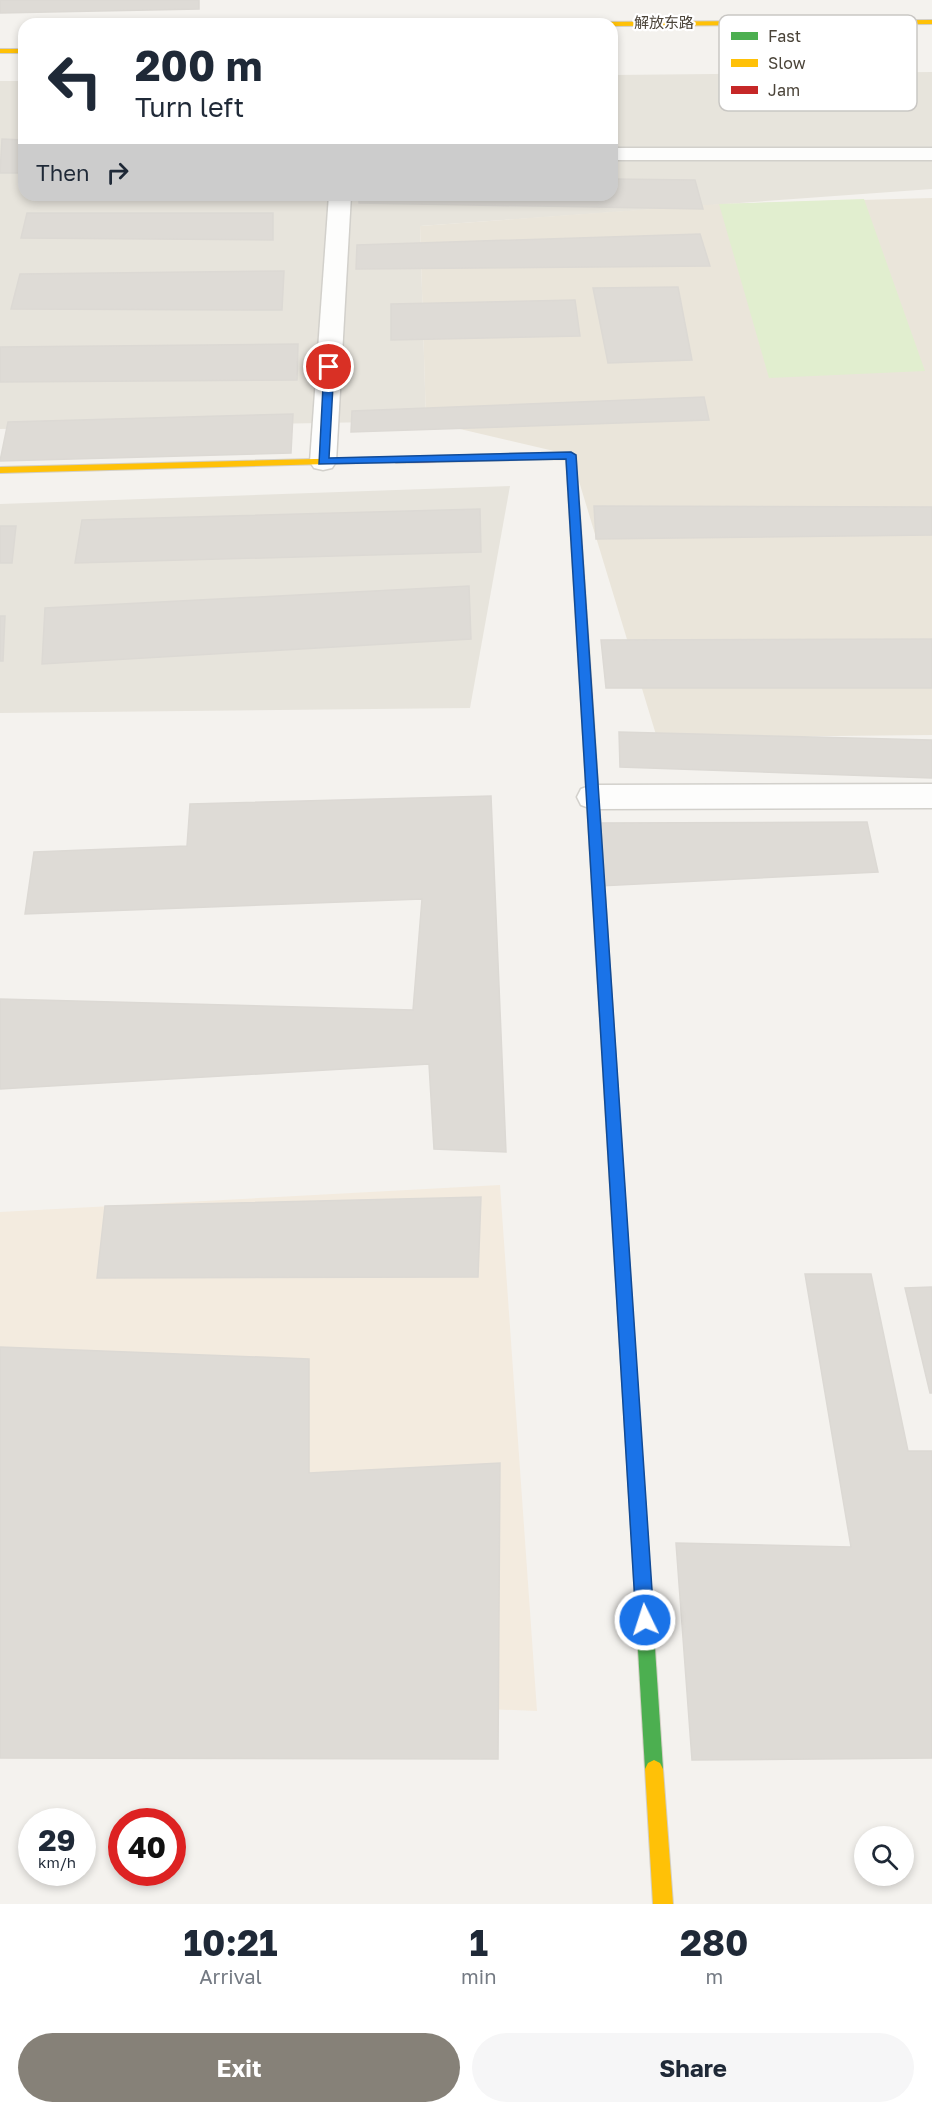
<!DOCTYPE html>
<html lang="en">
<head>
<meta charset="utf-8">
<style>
	body { margin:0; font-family:"Golos Text","Noto Sans SC",sans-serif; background:#f6f6f7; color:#1f2937; height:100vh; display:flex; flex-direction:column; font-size:22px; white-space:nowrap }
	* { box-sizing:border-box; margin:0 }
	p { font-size:20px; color:#747a83 }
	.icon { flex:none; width:33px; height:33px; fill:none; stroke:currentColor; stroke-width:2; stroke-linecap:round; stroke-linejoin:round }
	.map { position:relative; height:1904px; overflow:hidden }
	.side { display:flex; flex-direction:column; background:#fff; flex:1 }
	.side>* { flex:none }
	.guide { position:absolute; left:18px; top:18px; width:600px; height:183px; border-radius:18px; box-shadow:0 3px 9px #0003; background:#fff; color:#1f2937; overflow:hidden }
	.tools { position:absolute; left:854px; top:1826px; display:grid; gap:12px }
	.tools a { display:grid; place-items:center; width:60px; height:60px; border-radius:50%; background:#fff; box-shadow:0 3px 9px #0003; font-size:30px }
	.speed { position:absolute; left:18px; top:1808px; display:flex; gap:12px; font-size:30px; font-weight:700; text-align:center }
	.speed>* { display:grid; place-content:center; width:78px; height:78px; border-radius:50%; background:#fff; box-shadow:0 3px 9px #0003; line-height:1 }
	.speed small { font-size:15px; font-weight:400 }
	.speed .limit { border:9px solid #d22; background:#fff; color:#111 }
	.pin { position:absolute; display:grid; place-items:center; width:51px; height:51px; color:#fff; margin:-26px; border:3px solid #fff; border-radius:50%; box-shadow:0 2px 6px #0007 }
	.me { position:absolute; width:66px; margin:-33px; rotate:356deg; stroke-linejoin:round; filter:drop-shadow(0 0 4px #0008) }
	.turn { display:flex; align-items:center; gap:21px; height:126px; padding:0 18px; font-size:27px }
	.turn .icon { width:78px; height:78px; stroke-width:2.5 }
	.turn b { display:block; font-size:42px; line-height:51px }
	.then { display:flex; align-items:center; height:57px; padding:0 18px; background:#0003; gap:12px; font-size:22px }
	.eta { display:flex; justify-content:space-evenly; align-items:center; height:102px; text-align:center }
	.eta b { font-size:36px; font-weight:700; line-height:42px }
	.action { display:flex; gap:12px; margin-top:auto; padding:12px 18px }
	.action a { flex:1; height:69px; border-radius:36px; background:#868178; color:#fff; font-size:24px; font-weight:700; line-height:69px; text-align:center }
	.action a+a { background:#f6f6f7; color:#1f2937 }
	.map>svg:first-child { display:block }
	.residential { fill:#e7e4dc }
	.commercial { fill:#f3ebdf }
	.education { fill:#eae5da }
	.green { fill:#e1eecf }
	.building { fill:#dedbd6; stroke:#dcd9d4; stroke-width:1.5 }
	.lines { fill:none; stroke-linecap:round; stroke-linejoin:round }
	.street-casing { stroke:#d2d0cb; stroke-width:3 }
	.fast-casing { stroke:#d3cfc5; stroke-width:2 }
	.slow-casing { stroke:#d3cfc5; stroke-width:2 }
	.jam-casing { stroke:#d3cfc5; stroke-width:2 }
	.street { fill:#fdfdfc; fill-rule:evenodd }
	.fast { fill:#4caf50; fill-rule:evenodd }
	.slow { fill:#ffc107; fill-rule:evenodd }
	.jam { fill:#c62828; fill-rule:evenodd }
	.route { fill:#1a73e8; stroke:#114b97; stroke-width:1.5 }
	.labels { text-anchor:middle; stroke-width:4.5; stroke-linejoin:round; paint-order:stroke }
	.far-street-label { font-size:15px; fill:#4b4439; stroke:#fff }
	.key { fill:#fff; stroke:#c9c7c4; stroke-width:1.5 }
	.key-label { font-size:16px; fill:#4b4439 }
</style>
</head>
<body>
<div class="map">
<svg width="932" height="1904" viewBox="0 0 932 1904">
	<rect width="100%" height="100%" fill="#f4f2ee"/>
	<g class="residential">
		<polygon points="932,72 932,189 420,226 426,421 0,429 0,81 24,81 24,195 612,195 612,75"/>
		<polygon points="510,486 470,708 0,713 0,504"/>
	</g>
	<polygon class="commercial" points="500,1185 537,1711 0,1689 0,1212"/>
	<polygon class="education" points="932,198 932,735 657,738 571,455 426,421 420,226 719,204"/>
	<polygon class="green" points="864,199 925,371 769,378 719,204"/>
	<g class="building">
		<polygon points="0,0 199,0 199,9 0,13"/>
		<polygon points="2,139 24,140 24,173 0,173"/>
		<polygon points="612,179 695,180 703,209 359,203 359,195 612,195"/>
		<polygon points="27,213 273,213 273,240 21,238"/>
		<polygon points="700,234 710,266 356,269 357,245"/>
		<polygon points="284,271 282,310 11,309 20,274"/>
		<polygon points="678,287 692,360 608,363 593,288"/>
		<polygon points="575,300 580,336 391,340 391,304"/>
		<polygon points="298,344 297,380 0,382 0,347"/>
		<polygon points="704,397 709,420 351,432 352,411"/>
		<polygon points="293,414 291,453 0,461 8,422"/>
		<polygon points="594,506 932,507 932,535 596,539"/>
		<polygon points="480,509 481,552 75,563 82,520"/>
		<polygon points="0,526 16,526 12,563 0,563"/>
		<polygon points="469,586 471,639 42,664 45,608"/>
		<polygon points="0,616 5,616 3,661 0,661"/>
		<polygon points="932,639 932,688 606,688 601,640"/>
		<polygon points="619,732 932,740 932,778 620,767"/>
		<polygon points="491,796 506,1152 434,1149 429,1064 0,1089 0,999 413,1010 422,899 25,914 34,852 187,846 190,804"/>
		<polygon points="867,822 878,872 599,886 594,823"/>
		<polygon points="481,1197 478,1277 97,1278 105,1206"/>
		<polygon points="805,1274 871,1274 908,1451 932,1451 932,1758 692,1760 676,1543 851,1547"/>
		<polygon points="932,1287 932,1393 930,1393 905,1288"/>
		<polygon points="0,1347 309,1359 309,1473 500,1463 498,1759 0,1758"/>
	</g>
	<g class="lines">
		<g class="street-casing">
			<g id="street">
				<rect x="612" y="148" width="320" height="12"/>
				<polygon points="329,195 351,195 336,462 332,468 323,470 314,468 310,462"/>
				<polygon points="932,784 932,808 592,809 581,805 577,797 581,789 592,785"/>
			</g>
		</g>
		<g class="fast-casing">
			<g id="fast">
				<polygon points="587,702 593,706 620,1122 618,1127 613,1128 608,1127 606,1122 581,706"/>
				<polygon points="638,1505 644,1507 646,1513 663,1769 660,1775 654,1778 648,1775 645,1769 630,1513 632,1507"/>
			</g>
		</g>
		<g class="slow-casing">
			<g id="slow">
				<polygon points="932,20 932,24 612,26 612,24 579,24 583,22"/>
				<rect x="0" y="49" width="24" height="4"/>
				<polygon points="396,457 401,460 400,462 0,473 0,467"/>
				<polygon points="613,1116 618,1117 620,1122 646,1513 644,1519 638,1521 632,1519 630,1513 606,1122 608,1117"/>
				<polygon points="654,1760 660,1763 663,1769 673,1904 653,1904 645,1769 648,1763"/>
			</g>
		</g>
		<g class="jam-casing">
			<polygon id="jam" points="571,452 576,455 593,706 587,710 581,706 566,459 396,463 391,460 396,457"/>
		</g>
		<use href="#street" class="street"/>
		<use href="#fast" class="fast"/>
		<use href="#slow" class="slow"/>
		<use href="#jam" class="jam"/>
	</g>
	<polygon class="route" points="329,364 334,367 329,458 571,452 576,455 654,1620 651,1626 645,1629 638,1626 636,1620 566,459 319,464 324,367"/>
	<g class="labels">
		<g class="far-street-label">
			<text x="664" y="28">解放东路</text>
		</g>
	</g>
	<rect x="719" y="15" width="198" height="96" rx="9" class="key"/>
	<rect x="731" y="32" width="27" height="8" fill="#4caf50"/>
	<rect x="731" y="59" width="27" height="8" fill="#ffc107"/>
	<rect x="731" y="86" width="27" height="8" fill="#c62828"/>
	<g class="key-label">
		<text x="768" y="42">Fast</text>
		<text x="768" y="69">Slow</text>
		<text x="768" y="96">Jam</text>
	</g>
</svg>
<div class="tools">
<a><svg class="icon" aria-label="search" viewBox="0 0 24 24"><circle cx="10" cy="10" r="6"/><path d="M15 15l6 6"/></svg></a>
</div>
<div class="speed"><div>29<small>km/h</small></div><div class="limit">40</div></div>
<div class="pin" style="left:329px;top:367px;background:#d93025"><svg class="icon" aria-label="arrive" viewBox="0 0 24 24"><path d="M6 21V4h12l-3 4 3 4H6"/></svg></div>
<svg class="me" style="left:645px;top:1620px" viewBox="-20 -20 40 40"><circle r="17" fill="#1a73e8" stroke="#fff" stroke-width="3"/><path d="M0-11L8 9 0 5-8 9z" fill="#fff"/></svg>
<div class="guide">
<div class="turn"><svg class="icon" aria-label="left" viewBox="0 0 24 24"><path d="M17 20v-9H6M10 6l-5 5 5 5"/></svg><div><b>200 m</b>Turn left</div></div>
<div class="then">Then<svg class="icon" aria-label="right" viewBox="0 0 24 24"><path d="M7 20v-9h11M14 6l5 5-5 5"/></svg></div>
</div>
</div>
<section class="side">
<div class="eta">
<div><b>10:21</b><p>Arrival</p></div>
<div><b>1</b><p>min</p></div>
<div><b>280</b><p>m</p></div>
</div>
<div class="action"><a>Exit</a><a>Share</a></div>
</section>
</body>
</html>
